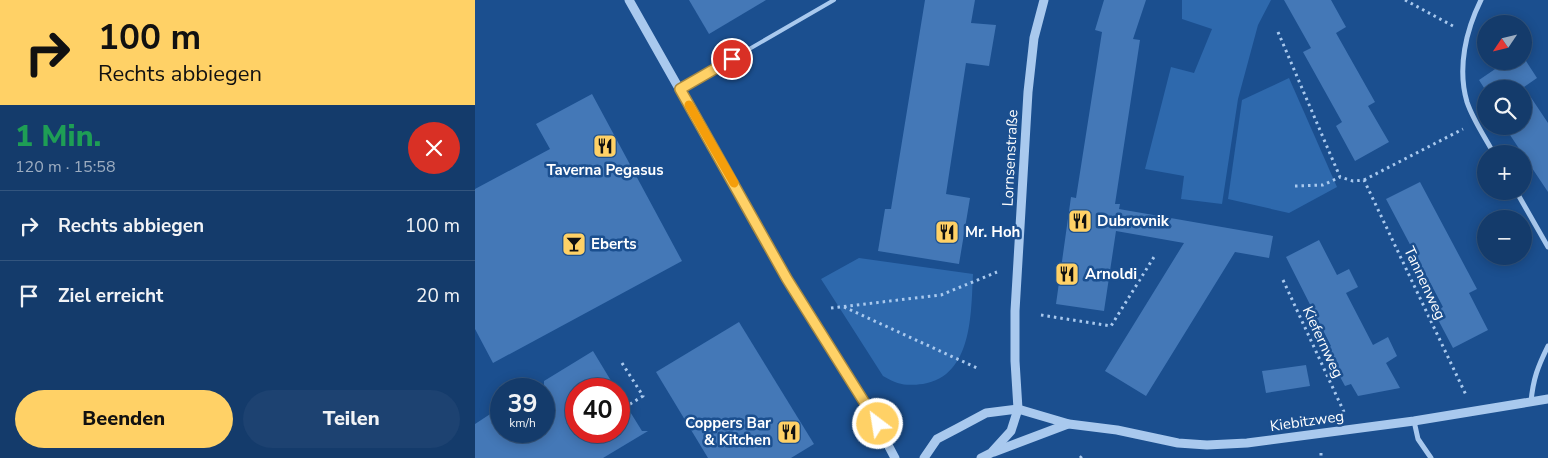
<!DOCTYPE html>
<html lang="de">
<head>
<meta charset="utf-8">
<style>
	body { margin:0; font-family:"Nunito Sans",sans-serif; background:#1d4271; color:#f1f3f6; height:100vh; display:flex; flex-direction:column; font-size:19px; white-space:nowrap }
	* { box-sizing:border-box; margin:0 }
	p { font-size:16px; color:#9dadc1 }
	.icon { flex:none; width:28px; height:28px; fill:none; stroke:currentColor; stroke-width:2; stroke-linecap:round; stroke-linejoin:round }
	.map { position:relative; flex:1; overflow:hidden }
	.side { display:flex; flex-direction:column; background:#143b6b; width:475px }
	.side>* { flex:none }
	.top-card { background:#ffd166; color:#111; overflow:hidden }
	.needle { width:32px; rotate:235deg }
	.buttons { position:absolute; left:1002px; top:15px; display:grid; gap:10px }
	.buttons a { display:grid; place-items:center; width:55px; height:55px; border-radius:50%; background:#143b6b; box-shadow:0 2px 12px #0003,0 0 0 1px #33557e; font-size:25px }
	.speed { position:absolute; left:15px; top:378px; display:flex; gap:10px; font-size:25px; font-weight:700; text-align:center }
	.speed>* { display:grid; place-content:center; width:65px; height:65px; border-radius:50%; background:#143b6b; box-shadow:0 2px 12px #0003,0 0 0 1px #33557e; line-height:1 }
	.speed small { font-size:12px; font-weight:400 }
	.speed .limit { border:8px solid #d22; background:#fff; color:#111 }
	.pin { position:absolute; display:grid; place-items:center; width:42px; height:42px; color:#fff; margin:-21px; border:2px solid #fff; border-radius:50%; box-shadow:0 1px 5px #0007 }
	.me { position:absolute; width:55px; margin:-28px; rotate:329deg; stroke-linejoin:round; filter:drop-shadow(0 0 4px #0008) }
	.turn { display:flex; align-items:center; gap:18px; height:105px; padding:0 15px; font-size:22px }
	.turn .icon { width:65px; height:65px; stroke-width:2.5 }
	.turn b { display:block; font-size:35px; line-height:42px }
	.round { display:grid; place-items:center; flex:none; width:52px; height:52px; border-radius:26px; background:#1d4271 }
	.summary { display:flex; align-items:center; justify-content:space-between; height:85px; padding:0 15px }
	h1 { font-size:30px; font-weight:800; line-height:38px; color:#1e9e55 }
	.button { display:flex; gap:10px; margin-top:auto; padding:10px 15px }
	.button a { flex:1; height:58px; border-radius:30px; background:#ffd166; color:#111; font-size:20px; font-weight:800; line-height:58px; text-align:center }
	.button a+a { background:#1d4271; color:#f1f3f6 }
	ul { padding:0; list-style:none }
	li { display:flex; align-items:center; gap:15px; height:70px; padding:0 15px; border-top:1px solid #33557e }
	li div { flex:1 }
	li b { display:block; font-size:19px }
	li em { font-style:normal }
	main { display:flex; flex:1; min-height:0 }
	.map>svg:first-child { display:block }
	.green { fill:#2e69ad }
	.building { fill:#4478b7 }
	.lines { fill:none; stroke-linecap:round; stroke-linejoin:round }
	.path { stroke:#a9c9ee; stroke-width:3; stroke-dasharray:2.5 4; stroke-linecap:butt }
	.service { stroke:#a9c9ee; stroke-width:4 }
	.minor { stroke:#a9c9ee; stroke-width:5 }
	.tertiary { stroke:#a9c9ee; stroke-width:9 }
	.route-casing { stroke:#a68842; stroke-width:12 }
	.route { stroke:#ffd166; stroke-width:9 }
	.slow { stroke:#f59e0b; stroke-width:9 }
	.labels { text-anchor:middle; stroke-width:5; stroke-linejoin:round; paint-order:stroke }
	.street-label { font-size:15px; fill:#fff; stroke:#1b4f8f }
	.poi-label { font-size:15px; font-weight:bold; fill:#fff; stroke:#1b4f8f; text-anchor:start }
</style>
</head>
<body>
<main>
<section class="side">
<div class="top-card">
<div class="turn"><svg class="icon" aria-label="right" viewBox="0 0 24 24"><path d="M7 20v-9h11M14 6l5 5-5 5"/></svg><div><b>100 m</b>Rechts abbiegen</div></div>
</div>
<div class="summary"><div><h1>1 Min.</h1><p>120 m · 15:58</p></div><a class="round" style="background:#d93025;color:#fff"><svg class="icon" aria-label="close" viewBox="0 0 24 24"><path d="M6 6l12 12M18 6L6 18"/></svg></a></div>
<ul>
<li><svg class="icon" aria-label="right" viewBox="0 0 24 24"><path d="M7 20v-9h11M14 6l5 5-5 5"/></svg><div><b>Rechts abbiegen</b></div><em>100 m</em></li>
<li><svg class="icon" aria-label="arrive" viewBox="0 0 24 24"><path d="M6 21V4h12l-3 4 3 4H6"/></svg><div><b>Ziel erreicht</b></div><em>20 m</em></li>
</ul>
<div class="button"><a>Beenden</a><a>Teilen</a></div>
</section>
<div class="map">
<svg width="1073" height="458" viewBox="0 0 1073 458">
	<rect width="100%" height="100%" fill="#1b4f8f"/>
	<g class="green">
		<polygon points="707,0 796,0 783,25 763,99 747,204 706,199 709,176 670,169 696,67 719,73 737,29 707,19"/>
		<polygon points="814,78 862,187 814,213 753,199 767,100"/>
		<path d="M 384,258 L 498,274 C 496,312 498,376 448,384 C 430,386 424,385 408,376 L 346,279 Z"/>
	</g>
	<g class="building">
		<polygon points="214,0 291,0 234,34"/>
		<polygon points="450,0 500,0 496,23 521,25 514,66 491,63 471,194 495,198 484,264 403,251 410,209 416,209"/>
		<polygon points="629,0 671,0 658,39 665,40 640,204 645,204 644,209 798,236 794,258 760,252 671,396 630,371 709,243 641,231 629,311 581,304 596,197 601,198 627,32 620,30"/>
		<polygon points="809,0 856,0 871,27 861,33 900,102 893,106 914,142 880,161 861,126 867,122 828,52 836,48"/>
		<polygon points="1032,61 1051,61 1062,78 1049,87 1073,123 1073,192 1029,126 1049,126 1049,89 1011,89 1011,91 1004,80"/>
		<polygon points="117,94 207,261 18,363 0,329 0,189 75,149 61,124"/>
		<polygon points="945,182 1002,289 994,293 1013,330 978,348 959,312 968,307 911,199"/>
		<polygon points="844,240 862,275 874,269 883,287 871,293 898,345 913,337 922,356 911,363 925,388 883,396 876,384 870,386 850,349 856,346 811,257"/>
		<polygon points="264,322 339,444 316,458 233,458 181,372"/>
		<polygon points="118,351 141,389 101,389 101,431 144,431 144,394 167,431 173,431 128,458 0,458 0,424 26,407 26,431 69,431 69,381"/>
		<polygon points="831,365 835,386 791,393 787,371"/>
	</g>
	<g class="lines">
		<g class="path">
			<polyline points="930,0 978,26"/>
			<polyline points="803,32 865,177 878,181 889,180 991,395"/>
			<polyline points="889,180 988,129"/>
			<polyline points="820,186 848,185 865,177"/>
			<polyline points="808,280 869,412"/>
			<polyline points="369,307 502,368"/>
			<polyline points="356,308 466,295 522,272"/>
			<polyline points="566,315 636,326 679,257"/>
			<polyline points="147,363 168,396 152,406"/>
			<polyline points="846,453 846,458"/>
			<polyline points="605,458 609,454"/>
		</g>
		<polyline class="service" points="205,89 359,0"/>
		<g class="minor">
			<path d="M 1006,0 C 991,30 982,68 992,102 C 998,120 1010,137 1019,154"/>
			<polyline points="1041,191 1073,247"/>
			<path d="M 1056,402 C 1058,379 1063,366 1073,346"/>
			<polyline points="939,421 943,439 956,458"/>
		</g>
		<g class="tertiary">
			<polyline points="154,0 306,269 345,333 396,413 420,458"/>
			<polyline points="519,452 593,424"/>
			<polyline points="449,458 462,439 483,428 511,413 543,409 594,424 642,430 703,443 732,445 772,443 939,421 1073,399"/>
			<polyline points="506,458 516,453 536,431 543,409 540,361 540,311 553,92 559,38 569,0"/>
		</g>
	</g>
	<g class="lines">
		<g class="route-casing">
			<polyline id="route" points="257,59 205,89 312,279 403,424"/>
		</g>
		<use href="#route" class="route"/>
		<polyline class="slow" points="214,105 259,183"/>
	</g>
	<defs>
		<g id="restaurant-square" transform="scale(1.25)"><rect x="-9" y="-9" width="18" height="18" rx="4" fill="#ffd166" stroke="#1b4f8f"/><path d="M-5-6h1v4h1v-4h1v4h1v-4h1v5L-1.5 .5V6h-2V.5L-5-1ZM5-6V6H3V1.5H1.5Q1.5-4 5-6Z" fill="#111"/></g>
		<g id="bar-square" transform="scale(1.25)"><rect x="-9" y="-9" width="18" height="18" rx="4" fill="#ffd166" stroke="#1b4f8f"/><path d="M-6-5H6L.8 .8V4.5H3.5V6h-7V4.5H-.8V.8Z" fill="#111"/></g>
	</defs>
	<g fill-rule="evenodd">
		<use href="#restaurant-square" x="130" y="146"/>
		<use href="#restaurant-square" x="605" y="221"/>
		<use href="#restaurant-square" x="472" y="232"/>
		<use href="#bar-square" x="99" y="244"/>
		<use href="#restaurant-square" x="592" y="274"/>
		<use href="#restaurant-square" x="314" y="432"/>
	</g>
	<g class="labels">
		<g class="street-label">
			<text transform="translate(535 158) rotate(-87)" y="5">Lornsenstraße</text>
			<text transform="translate(950 283) rotate(65)" y="5">Tannenweg</text>
			<text transform="translate(848 342) rotate(65)" y="5">Kiefernweg</text>
			<text transform="translate(832 421) rotate(-8)" y="5">Kiebitzweg</text>
		</g>
		<g class="poi-label">
			<text x="130" y="175" text-anchor="middle">Taverna Pegasus</text>
			<text x="622" y="226">Dubrovnik</text>
			<text x="490" y="237">Mr. Hoh</text>
			<text x="116" y="249">Eberts</text>
			<text x="610" y="279">Arnoldi</text>
			<text x="296" y="428" text-anchor="end">Coppers Bar<tspan x="296" dy="17">&amp; Kitchen</tspan></text>
		</g>
	</g>
</svg>
<div class="buttons">
<a><svg class="needle" viewBox="-14 -14 28 28"><path d="M0-13l5 13h-10z" fill="#e53935"/><path d="M0 13l5-13h-10z" fill="#9dadc1"/></svg></a>
<a><svg class="icon" aria-label="search" viewBox="0 0 24 24"><circle cx="10" cy="10" r="6"/><path d="M15 15l6 6"/></svg></a>
<a>+</a>
<a>−</a>
</div>
<div class="speed"><div>39<small>km/h</small></div><div class="limit">40</div></div>
<div class="pin" style="left:257px;top:59px;background:#d93025"><svg class="icon" aria-label="arrive" viewBox="0 0 24 24"><path d="M6 21V4h12l-3 4 3 4H6"/></svg></div>
<svg class="me" style="left:403px;top:424px" viewBox="-20 -20 40 40"><circle r="17" fill="#ffd166" stroke="#fff" stroke-width="3"/><path d="M0-11L8 9 0 5-8 9z" fill="#fff"/></svg>
</div>
</main>
</body>
</html>
